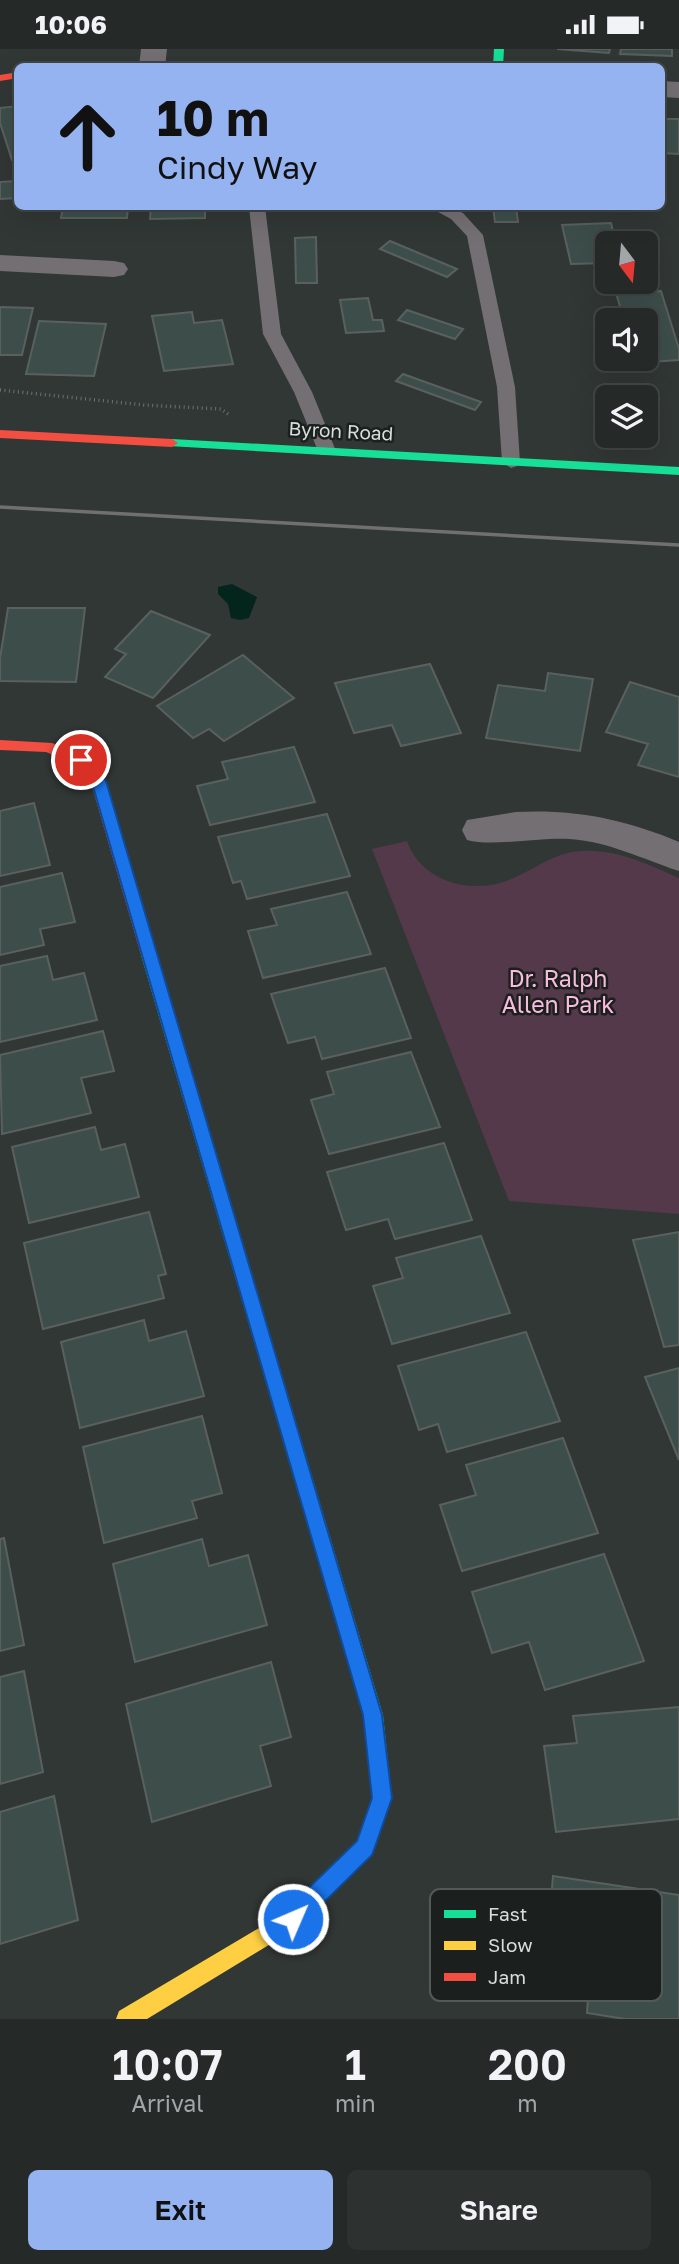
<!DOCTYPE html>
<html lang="en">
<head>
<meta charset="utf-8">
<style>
	body { margin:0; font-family:"Golos Text",sans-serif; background:#2d3130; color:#f1f3f6; height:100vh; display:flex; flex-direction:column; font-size:26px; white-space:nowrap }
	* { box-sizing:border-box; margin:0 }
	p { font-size:23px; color:#a3a6a8 }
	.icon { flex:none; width:38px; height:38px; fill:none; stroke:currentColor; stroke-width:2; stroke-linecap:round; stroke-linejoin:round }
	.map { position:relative; height:1970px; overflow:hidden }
	.side { display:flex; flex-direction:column; background:#252928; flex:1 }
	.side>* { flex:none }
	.guide { position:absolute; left:14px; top:14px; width:651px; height:147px; border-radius:10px; box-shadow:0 7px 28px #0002,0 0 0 2px #424545; background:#95b2f1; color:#111; overflow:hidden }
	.needle { width:46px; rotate:164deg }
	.buttons { position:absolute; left:595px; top:182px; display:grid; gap:14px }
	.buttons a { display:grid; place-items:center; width:63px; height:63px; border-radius:10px; background:#252928; box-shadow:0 7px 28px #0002,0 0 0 2px #424545; font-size:35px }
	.pin { position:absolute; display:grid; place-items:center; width:60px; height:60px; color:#fff; margin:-30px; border:4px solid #fff; border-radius:50%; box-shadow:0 2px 7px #0007 }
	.me { position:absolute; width:77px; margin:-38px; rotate:45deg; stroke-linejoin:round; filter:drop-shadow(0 0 5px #0008) }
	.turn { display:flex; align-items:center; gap:24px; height:147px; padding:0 28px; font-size:32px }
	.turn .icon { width:91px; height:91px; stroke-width:2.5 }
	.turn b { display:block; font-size:49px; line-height:60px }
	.eta { display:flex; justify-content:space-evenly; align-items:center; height:119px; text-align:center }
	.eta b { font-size:42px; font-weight:600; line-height:49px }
	.primary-button { display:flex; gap:14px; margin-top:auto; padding:14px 28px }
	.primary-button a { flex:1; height:80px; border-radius:10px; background:#95b2f1; color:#111; font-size:28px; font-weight:600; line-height:80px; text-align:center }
	.primary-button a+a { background:#2d3130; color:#f1f3f6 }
	.status { display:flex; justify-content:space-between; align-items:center; height:49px; padding:0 35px; background:#252928; direction:ltr }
	.status svg { height:19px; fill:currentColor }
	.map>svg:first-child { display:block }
	.green { fill:#533949 }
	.water { fill:#04251c }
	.building { fill:#3d4e4a; stroke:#5a605e; stroke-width:2 }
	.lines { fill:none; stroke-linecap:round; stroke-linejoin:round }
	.path { stroke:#716f71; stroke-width:3.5; stroke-dasharray:1 3.5; stroke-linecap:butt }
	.lane { fill:#746f72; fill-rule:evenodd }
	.street { fill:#746f72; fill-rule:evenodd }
	.fast { fill:#16e098; fill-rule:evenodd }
	.slow { fill:#ffcf43; fill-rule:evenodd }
	.jam { fill:#f24e42; fill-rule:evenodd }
	.rail { stroke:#716f70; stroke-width:3.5 }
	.route { fill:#1a73e8; stroke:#114b97; stroke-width:2 }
	.labels { text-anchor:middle; stroke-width:5; stroke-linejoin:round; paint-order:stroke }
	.far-street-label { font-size:19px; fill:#d7dedb; stroke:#1b201e }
	.park-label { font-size:23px; fill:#fabbe0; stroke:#1b201e }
	.key { fill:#1b201e; stroke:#535957; stroke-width:2 }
	.key-label { font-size:19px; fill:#d7dedb }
</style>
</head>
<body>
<div class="status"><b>10:06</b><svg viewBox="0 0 49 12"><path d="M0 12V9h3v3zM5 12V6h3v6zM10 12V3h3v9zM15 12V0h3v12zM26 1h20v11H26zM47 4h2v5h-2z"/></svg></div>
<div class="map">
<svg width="679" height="1970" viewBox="0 0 679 1970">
	<rect width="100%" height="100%" fill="#313735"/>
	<path class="green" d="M 407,792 C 421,833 472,847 511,830 C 536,820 553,804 581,802 C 615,799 648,815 679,829 L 679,1165 L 509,1152 L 372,800 Z"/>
	<polygon class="water" points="232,535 257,548 249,569 240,571 231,569 228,555 218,545 218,538"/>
	<g class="building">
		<polygon points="557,0 610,0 609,4"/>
		<polygon points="621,0 672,0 672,7 620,5"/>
		<polygon points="18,57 18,110 12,111 0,74 0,59"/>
		<polygon points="662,70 679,70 679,105 662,104"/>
		<polygon points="18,132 18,149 0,150 0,133"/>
		<polygon points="63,158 128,158 127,169 61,169"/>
		<polygon points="151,158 205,158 205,169 150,170"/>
		<polygon points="493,158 516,158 518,173 495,173"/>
		<polygon points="611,174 616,194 607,194 607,214 571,215 562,176"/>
		<polygon points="316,188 317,234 296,234 295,189"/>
		<polygon points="390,192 457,220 447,228 380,200"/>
		<polygon points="661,242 679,300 679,311 636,314 635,310 646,310 646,271 624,271 616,244"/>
		<polygon points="368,249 373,271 382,271 384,282 346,284 340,251"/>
		<polygon points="0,258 33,259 22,306 0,306"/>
		<polygon points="407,261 463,280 455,290 398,271"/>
		<polygon points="192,263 194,274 222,271 233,315 164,322 152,267"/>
		<polygon points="39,272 106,275 94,327 26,325"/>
		<polygon points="403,325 481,353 475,361 396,332"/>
		<polygon points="8,559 85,559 76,633 0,632 0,609"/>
		<polygon points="151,562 210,586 153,649 105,628 126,605 115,600"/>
		<polygon points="243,606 294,649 224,692 209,680 193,689 157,657"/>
		<polygon points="430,615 461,684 401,697 392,676 354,684 335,634"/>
		<polygon points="548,624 593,630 580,702 486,689 498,636 545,642"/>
		<polygon points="630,633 679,648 679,728 638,716 648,695 606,683"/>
		<polygon points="294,698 315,753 210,776 197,737 228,730 222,713"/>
		<polygon points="34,754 50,816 0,827 0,762"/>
		<polygon points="327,765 350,827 247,850 241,832 233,834 218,788"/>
		<polygon points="62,824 75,873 40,880 44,896 0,906 0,838"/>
		<polygon points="347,843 371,905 263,929 248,882 277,876 271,860"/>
		<polygon points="47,907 53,931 84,924 97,971 0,993 0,917"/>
		<polygon points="385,919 411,989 322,1010 315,988 288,994 271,945"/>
		<polygon points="103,982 114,1022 81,1029 91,1064 2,1085 0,1006"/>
		<polygon points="411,1003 440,1078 329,1105 311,1051 334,1045 327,1023"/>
		<polygon points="95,1078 101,1101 125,1095 139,1148 29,1174 12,1098"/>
		<polygon points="444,1094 472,1171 395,1190 388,1170 346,1181 327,1123"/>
		<polygon points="149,1163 166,1225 158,1227 164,1249 43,1280 24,1194"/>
		<polygon points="679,1183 679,1296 664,1298 633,1191"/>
		<polygon points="481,1187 510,1264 392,1295 373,1237 403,1229 396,1209"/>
		<polygon points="144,1271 149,1292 186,1282 204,1347 80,1379 61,1293"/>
		<polygon points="526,1283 560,1372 447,1403 438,1375 419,1381 398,1317"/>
		<polygon points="679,1319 679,1411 645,1328"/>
		<polygon points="202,1367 222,1444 192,1452 197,1469 104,1494 83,1398"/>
		<polygon points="563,1389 598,1484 462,1522 440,1456 476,1446 466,1416"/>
		<polygon points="4,1489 24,1596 0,1602 0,1490"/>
		<polygon points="202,1490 209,1517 248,1506 267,1576 135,1613 113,1515"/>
		<polygon points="604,1505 644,1612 545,1641 529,1593 492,1604 472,1543"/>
		<polygon points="271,1613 291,1688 260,1697 271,1737 152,1773 126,1655"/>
		<polygon points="24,1622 43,1723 0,1735 0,1628"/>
		<polygon points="679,1658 679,1770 556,1783 544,1697 577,1694 573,1667"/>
		<polygon points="54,1747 78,1871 0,1895 0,1763"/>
		<polygon points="553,1827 679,1846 679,1970 625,1970 587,1964 590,1918 546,1911"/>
	</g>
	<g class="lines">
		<polyline class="path" points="0,341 144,356 221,360 228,365"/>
		<g class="lane">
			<polygon points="249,158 265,158 281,285 312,343 336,402 333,406 321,406 318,402 294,343 263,285"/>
			<polygon points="429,158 449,158 463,164 483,186 515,338 520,413 517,417 511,419 502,413 497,338 467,187 451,170"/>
		</g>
		<g class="street">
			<polygon points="141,0 167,0 165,18 139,18"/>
			<polygon points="662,32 679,33 679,49 662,48"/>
			<polygon points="0,206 114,212 124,214 128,220 124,226 114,228 0,222"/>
			<path d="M 516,763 C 575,760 625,770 679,793 L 679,822 C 642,810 610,793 570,790 C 540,788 492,798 467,791 L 462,781 L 467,771 Z"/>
		</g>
		<g class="fast">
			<polygon points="494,0 504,0 503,18 493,18"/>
			<polygon points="106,15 138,15 143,18 101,18"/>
			<polygon points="172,390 679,418 679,426 168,397 168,391"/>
			<polygon points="149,900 154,902 157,906 383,1666 390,1730 387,1737 380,1740 373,1737 370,1730 363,1666 141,906 144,902"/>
		</g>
		<polygon class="slow" points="380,1720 387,1723 392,1749 372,1805 300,1877 147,1970 116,1970 119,1962 286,1863 357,1792 372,1749 370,1730 373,1723"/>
		<g class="jam">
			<polygon points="18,23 18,29 0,32 0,26"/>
			<polygon points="0,381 172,390 178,394 172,398 0,389"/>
			<polygon points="0,691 52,694 86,707 103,728 157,906 154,910 144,910 141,906 91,734 76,715 46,703 0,701"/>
		</g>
		<polyline class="rail" points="0,458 679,496"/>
	</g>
	<polygon class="route" points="81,706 86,707 106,732 382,1666 392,1749 375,1798 372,1806 300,1877 293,1880 285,1877 282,1870 285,1862 357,1792 372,1749 363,1666 92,734 74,711"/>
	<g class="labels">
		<g class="far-street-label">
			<text transform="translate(341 382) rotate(3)" y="7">Byron Road</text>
		</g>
		<g class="park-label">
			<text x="558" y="938">Dr. Ralph<tspan x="558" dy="26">Allen Park</tspan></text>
		</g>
	</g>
	<rect x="430" y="1840" width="232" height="112" rx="10" class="key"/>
	<rect x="444" y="1861" width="32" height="8" fill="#16e098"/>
	<rect x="444" y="1892" width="32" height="9" fill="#ffcf43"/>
	<rect x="444" y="1924" width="32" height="8" fill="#f24e42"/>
	<g class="key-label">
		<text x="488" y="1872">Fast</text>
		<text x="488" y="1903">Slow</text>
		<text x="488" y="1935">Jam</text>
	</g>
</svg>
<div class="buttons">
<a><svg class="needle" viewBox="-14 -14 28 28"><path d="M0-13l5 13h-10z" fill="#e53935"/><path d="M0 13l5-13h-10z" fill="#a3a6a8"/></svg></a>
<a><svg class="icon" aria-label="sound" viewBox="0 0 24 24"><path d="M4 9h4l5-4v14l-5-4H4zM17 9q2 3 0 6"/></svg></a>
<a><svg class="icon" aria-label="layers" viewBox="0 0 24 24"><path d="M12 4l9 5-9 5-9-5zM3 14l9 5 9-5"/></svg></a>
</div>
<div class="pin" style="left:81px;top:711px;background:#d93025"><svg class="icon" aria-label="arrive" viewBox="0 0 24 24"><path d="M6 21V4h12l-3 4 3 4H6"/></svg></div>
<svg class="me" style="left:293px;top:1870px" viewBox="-20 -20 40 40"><circle r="17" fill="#1a73e8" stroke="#fff" stroke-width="3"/><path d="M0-11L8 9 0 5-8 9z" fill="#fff"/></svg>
<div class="guide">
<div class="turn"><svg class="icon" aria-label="ahead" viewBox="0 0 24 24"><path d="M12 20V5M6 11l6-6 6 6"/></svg><div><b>10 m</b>Cindy Way</div></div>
</div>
</div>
<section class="side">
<div class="eta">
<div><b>10:07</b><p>Arrival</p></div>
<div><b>1</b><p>min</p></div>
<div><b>200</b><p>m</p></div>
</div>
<div class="primary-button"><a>Exit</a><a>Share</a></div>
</section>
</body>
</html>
